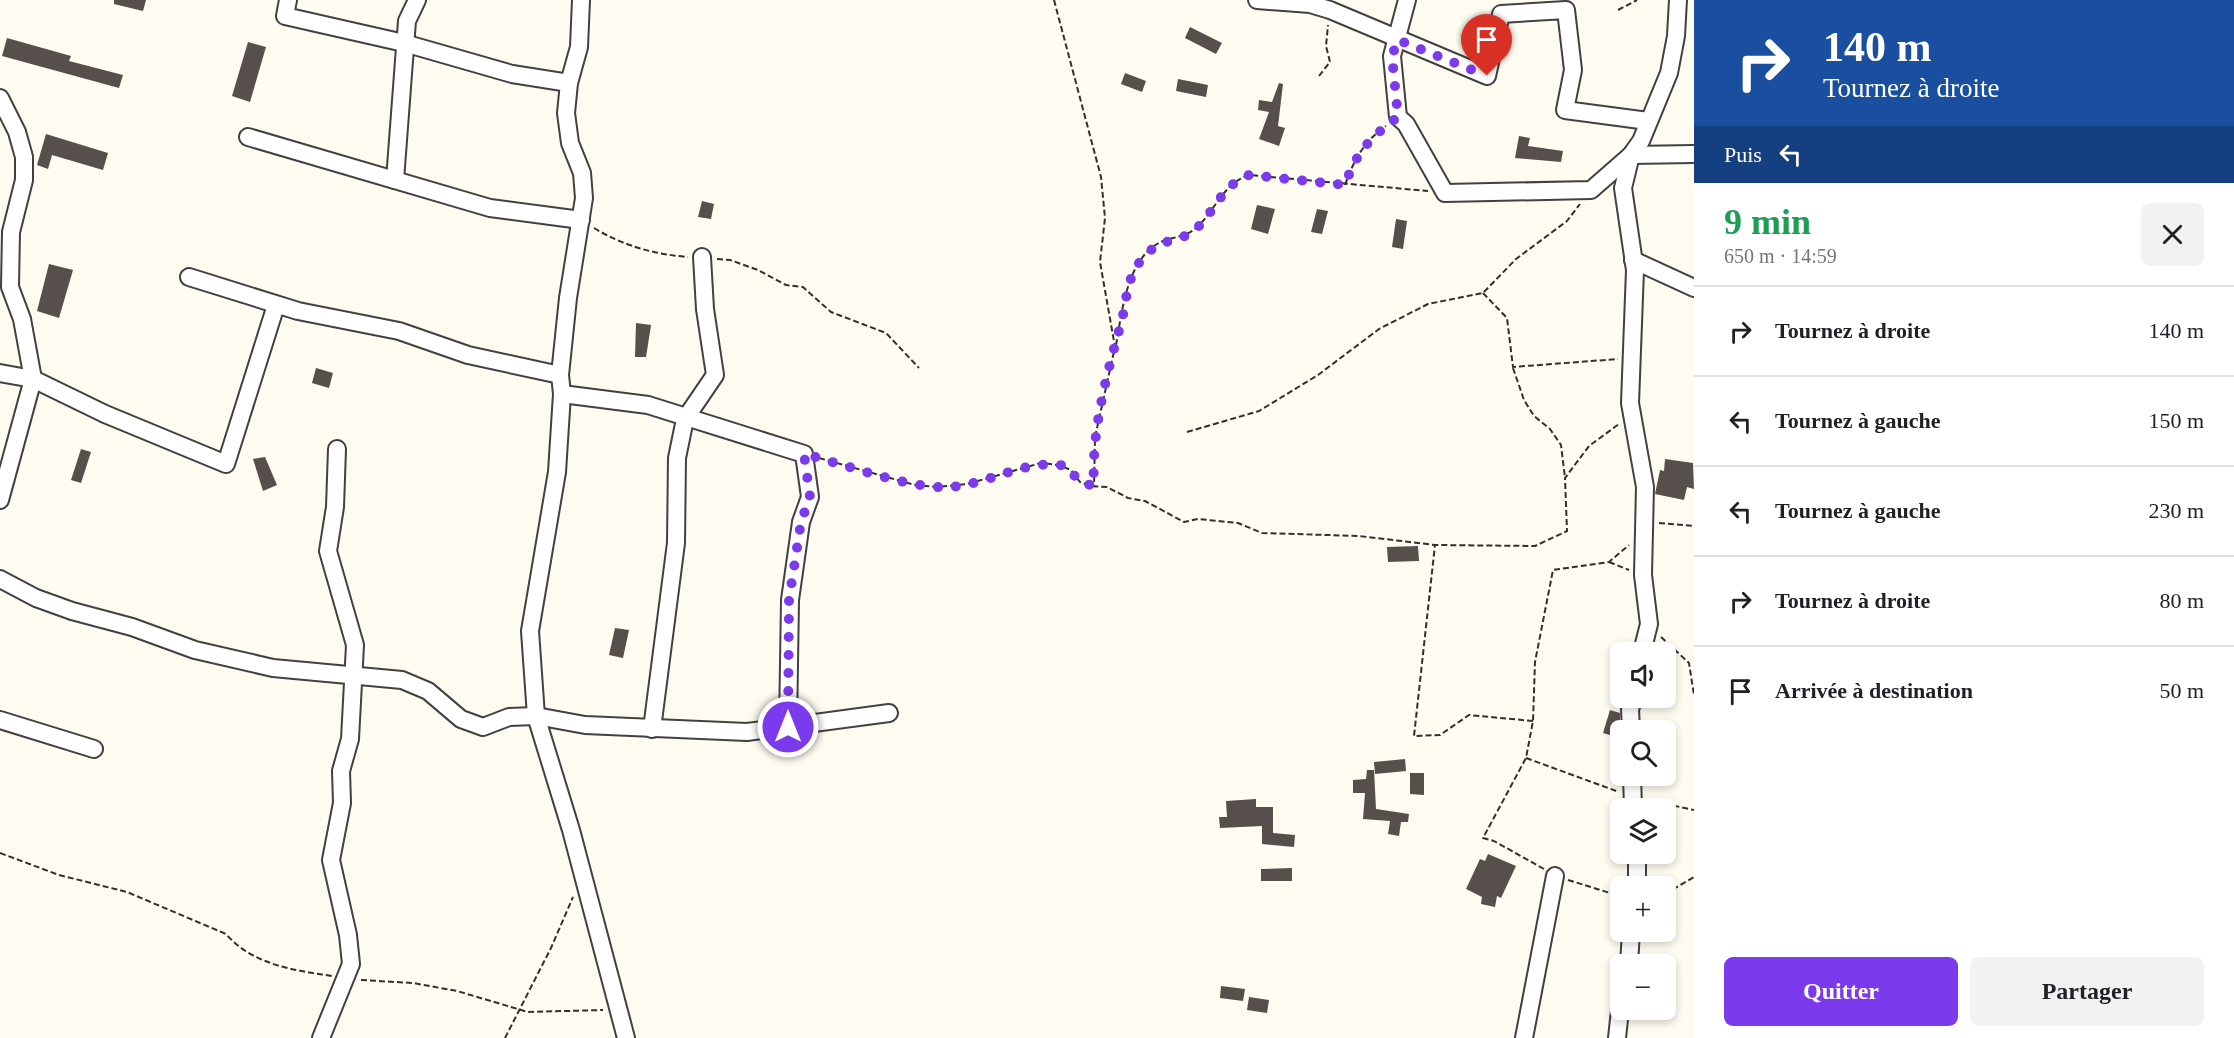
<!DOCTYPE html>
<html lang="fr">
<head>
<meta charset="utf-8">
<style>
	body { margin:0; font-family:"Times New Roman",serif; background:#f2f2f2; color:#202124; height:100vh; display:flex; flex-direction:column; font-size:22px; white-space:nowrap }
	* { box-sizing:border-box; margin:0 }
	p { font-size:20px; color:#757577 }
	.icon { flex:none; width:33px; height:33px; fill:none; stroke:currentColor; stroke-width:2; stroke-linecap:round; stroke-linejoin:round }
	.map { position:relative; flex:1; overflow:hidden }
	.side { display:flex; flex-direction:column; background:#fff; width:540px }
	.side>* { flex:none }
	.banner { background:#1a4fa0; color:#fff; overflow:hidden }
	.buttons { position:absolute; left:1610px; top:642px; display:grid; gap:12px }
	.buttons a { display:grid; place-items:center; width:66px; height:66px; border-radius:9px; background:#fff; box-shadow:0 3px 9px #0003; font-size:30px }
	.pin { position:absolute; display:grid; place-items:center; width:51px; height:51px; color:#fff; margin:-62px -26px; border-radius:50% 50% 50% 0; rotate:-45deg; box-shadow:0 0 6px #0007 }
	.pin .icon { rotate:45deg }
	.me { position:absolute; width:66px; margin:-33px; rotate:0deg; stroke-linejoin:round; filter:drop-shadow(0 0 4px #0008) }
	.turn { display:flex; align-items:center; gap:21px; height:126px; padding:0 30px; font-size:27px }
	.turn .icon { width:78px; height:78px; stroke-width:2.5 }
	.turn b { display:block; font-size:42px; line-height:51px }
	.then { display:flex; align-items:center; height:57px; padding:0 30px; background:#0003; gap:12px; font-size:22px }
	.round { display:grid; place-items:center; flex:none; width:63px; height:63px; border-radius:9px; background:#f2f2f2 }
	.summary { display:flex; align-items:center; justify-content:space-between; height:102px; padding:0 30px }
	h1 { font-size:36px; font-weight:600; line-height:45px; color:#1e9e55 }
	.action { display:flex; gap:12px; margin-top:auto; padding:12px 30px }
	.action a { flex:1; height:69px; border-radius:9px; background:#7c3aed; color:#fff; font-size:24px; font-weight:600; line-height:69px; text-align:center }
	.action a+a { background:#f2f2f2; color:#202124 }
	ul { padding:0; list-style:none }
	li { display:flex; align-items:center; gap:18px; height:90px; padding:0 30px; border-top:2px solid #e0e0e0 }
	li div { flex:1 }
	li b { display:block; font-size:22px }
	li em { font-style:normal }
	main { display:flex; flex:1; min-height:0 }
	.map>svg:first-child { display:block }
	.building { fill:#564f4b }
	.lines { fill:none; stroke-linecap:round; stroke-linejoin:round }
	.minor-casing { stroke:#414141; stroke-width:20 }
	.path { stroke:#303030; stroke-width:2; stroke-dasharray:6 3; stroke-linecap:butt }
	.minor { stroke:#fff; stroke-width:16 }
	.route { stroke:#7c3aed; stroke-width:10; stroke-dasharray:0 18 }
</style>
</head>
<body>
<main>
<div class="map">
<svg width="1694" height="1038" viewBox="0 0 1694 1038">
	<rect width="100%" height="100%" fill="#fefbf0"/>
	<g class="building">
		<polygon points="114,0 146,0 143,11 114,4"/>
		<polygon points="1190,27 1222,43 1216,54 1185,38"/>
		<polygon points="7,38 71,56 69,61 123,75 119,88 2,56"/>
		<polygon points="248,42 266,47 250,102 232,96"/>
		<polygon points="1125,73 1146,81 1142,92 1121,84"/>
		<polygon points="1178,79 1208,85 1206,97 1176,91"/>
		<polygon points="1279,83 1283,84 1278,126 1285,128 1279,146 1259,139 1269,112 1258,110 1259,100 1272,102"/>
		<polygon points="46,134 108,153 103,170 52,155 48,169 37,165"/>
		<polygon points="1519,136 1530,138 1528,146 1563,151 1561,162 1515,158"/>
		<polygon points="702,201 714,204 711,219 698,217"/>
		<polygon points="1257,205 1275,209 1268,234 1251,229"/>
		<polygon points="1317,209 1328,211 1322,234 1311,232"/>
		<polygon points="1396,219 1407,221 1403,249 1392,247"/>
		<polygon points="49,264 73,270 59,318 37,311"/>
		<polygon points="636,323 651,325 646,357 635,357"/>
		<polygon points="316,368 333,373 329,388 312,383"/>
		<polygon points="81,449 91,452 81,483 71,480"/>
		<polygon points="265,457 277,485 263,491 253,459"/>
		<polygon points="1665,459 1693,463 1694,489 1687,487 1684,500 1655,494 1660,470 1664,471"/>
		<polygon points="1418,546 1419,561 1388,562 1387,547"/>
		<polygon points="615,628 629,630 623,658 609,655"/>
		<polygon points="1610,710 1620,713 1620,738 1603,733"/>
		<polygon points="1405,759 1406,771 1375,774 1374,762"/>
		<polygon points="1367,770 1374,770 1376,809 1409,814 1408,822 1401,822 1399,836 1388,834 1390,821 1363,819 1365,793 1353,793 1353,780 1366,779"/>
		<polygon points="1410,773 1424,773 1424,795 1410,794"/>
		<polygon points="1256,799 1256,807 1273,807 1273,833 1295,835 1294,847 1262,844 1262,826 1220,828 1219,817 1227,817 1226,801"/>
		<polygon points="1488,854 1516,866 1501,898 1497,896 1495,907 1481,904 1482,897 1466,889 1480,859 1485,861"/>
		<polygon points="1292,868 1292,881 1261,881 1261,869"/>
		<polygon points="1221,986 1245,989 1243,1001 1220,998"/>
		<polygon points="1249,997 1269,1000 1267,1013 1247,1010"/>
	</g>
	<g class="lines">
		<g class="minor-casing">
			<g id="minor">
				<polyline points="288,0 285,16 404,43 512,74 569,83"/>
				<polyline points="581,0 579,47 569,83 566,113 570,143 582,173 584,198 568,298 560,375 562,394 557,472 530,631 536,716 571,830 626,1038"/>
				<polyline points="1257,0 1310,4 1330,10 1487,76 1501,14 1566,10 1573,70 1565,110 1648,121"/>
				<polyline points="1407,0 1392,56 1398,117 1406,124 1445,193 1591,190 1631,155 1694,154"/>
				<polyline points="0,98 17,132 24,157 24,180 11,232 10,287 22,319 33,379 0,500"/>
				<polyline points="248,137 490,208 581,220"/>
				<polyline points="395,180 407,21 417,0"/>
				<polyline points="1633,260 1694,288"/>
				<polyline points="189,277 298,311 399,331 468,355 560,375"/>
				<polyline points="0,373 33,379 105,414 226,464 276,305"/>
				<polyline points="562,394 648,405 804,454 810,497 801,522 790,600 788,727"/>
				<polyline points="0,579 36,598 72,611 132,627 195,650 273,668 402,680 428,691 461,719 483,727 509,717 536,716 585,725 747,732 889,713"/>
				<polyline points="1642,652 1649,624 1643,575 1645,487 1630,403 1635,270 1623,188 1631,155 1641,141 1669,73 1676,36 1678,0"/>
				<polyline points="0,720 94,749"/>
				<polyline points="652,729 676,543 677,458 685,419 715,375 705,309 702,257"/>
				<polyline points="1631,730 1630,709 1634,698"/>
				<polyline points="1632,776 1633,808"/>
				<polyline points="1637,854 1637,886"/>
				<polyline points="1629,964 1631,932"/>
				<polyline points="321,1038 351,964 348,935 331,860 342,803 341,771 350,739 355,645 328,551 335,507 337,449"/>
				<polyline points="1524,1038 1555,876"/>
				<polyline points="1617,1038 1620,1010"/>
			</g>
		</g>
		<g class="path">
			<polyline points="1054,0 1101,177 1105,218 1100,262 1115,347 1095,437 1094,486"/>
			<polyline points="1618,10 1637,0"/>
			<polyline points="1319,76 1330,62 1326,46 1328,25"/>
			<path d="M 1345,185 C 1354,160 1364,141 1386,126"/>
			<path d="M 594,228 C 624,246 653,254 688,257"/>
			<polyline points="717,259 730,260 758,270 786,285 803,287 831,312 886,333 919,368"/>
			<polyline points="1483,293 1507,318 1513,367 1618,359"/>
			<path d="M 1116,345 C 1122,313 1126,263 1157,244 C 1168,237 1184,238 1195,229 C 1215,212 1222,184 1249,175 L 1428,191"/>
			<polyline points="1513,368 1524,400 1534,416 1550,429 1561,445 1565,478"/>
			<polyline points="1187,432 1259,411 1318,375 1379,329 1428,304 1483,293 1516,259 1567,221 1580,204"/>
			<polyline points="819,458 915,485 937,487 967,484 1041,463 1058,465 1071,470 1080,482 1090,486 1107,487 1128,498 1145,501 1184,522 1198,519 1238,523 1262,533 1359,536 1435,545"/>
			<polyline points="1659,523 1694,526"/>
			<polyline points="1609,562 1629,570"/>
			<polyline points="1661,637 1689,663 1694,695"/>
			<polyline points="1533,721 1469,715 1440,735 1414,736 1435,545 1535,546 1567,531 1565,478 1589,446 1619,424"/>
			<polyline points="1526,758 1619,792"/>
			<polyline points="1647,800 1694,810"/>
			<path d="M 0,853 L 59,875 L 127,892 L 226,934 C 253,965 293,970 332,976"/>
			<polyline points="1544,869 1494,841 1483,838 1526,758 1533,721 1535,662 1553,570 1609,562 1629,545"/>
			<polyline points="1568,880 1620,896"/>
			<polyline points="1665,894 1694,877"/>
			<polyline points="361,980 413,983 457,991 528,1012 603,1010"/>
			<polyline points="505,1038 551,948 573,897"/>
		</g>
		<use href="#minor" class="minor"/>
	</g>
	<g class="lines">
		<path class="route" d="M 788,727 L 789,600 L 801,522 L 810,497 L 804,454 C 844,464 912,490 950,487 C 990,484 1026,458 1066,466 L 1080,482 L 1094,486 C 1091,431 1107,373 1122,320 C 1126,302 1127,279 1139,263 C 1159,235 1178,245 1196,229 C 1215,211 1223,184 1249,175 L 1345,185 C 1357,151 1370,138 1398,117 L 1392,56 L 1398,40 L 1487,76"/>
	</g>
</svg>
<div class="buttons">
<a><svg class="icon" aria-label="sound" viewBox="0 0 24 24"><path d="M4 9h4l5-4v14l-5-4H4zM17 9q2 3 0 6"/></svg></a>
<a><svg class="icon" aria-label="search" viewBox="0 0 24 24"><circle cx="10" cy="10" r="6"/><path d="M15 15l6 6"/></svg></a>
<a><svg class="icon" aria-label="layers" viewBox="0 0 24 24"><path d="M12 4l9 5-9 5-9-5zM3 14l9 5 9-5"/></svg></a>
<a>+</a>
<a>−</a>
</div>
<div class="pin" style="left:1487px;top:76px;background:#d93025"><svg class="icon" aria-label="arrive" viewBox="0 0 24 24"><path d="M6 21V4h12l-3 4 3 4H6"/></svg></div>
<svg class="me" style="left:788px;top:727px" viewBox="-20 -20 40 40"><circle r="17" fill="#7c3aed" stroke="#fff" stroke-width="3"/><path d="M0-11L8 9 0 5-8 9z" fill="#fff"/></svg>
</div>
<section class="side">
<div class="banner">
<div class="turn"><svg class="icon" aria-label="right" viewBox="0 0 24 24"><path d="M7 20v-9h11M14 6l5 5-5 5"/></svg><div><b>140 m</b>Tournez à droite</div></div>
<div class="then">Puis<svg class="icon" aria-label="left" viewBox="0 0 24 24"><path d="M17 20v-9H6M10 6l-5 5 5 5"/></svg></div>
</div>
<div class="summary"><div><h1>9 min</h1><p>650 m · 14:59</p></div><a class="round"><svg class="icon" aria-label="close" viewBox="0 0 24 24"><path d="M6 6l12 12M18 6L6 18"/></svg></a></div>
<ul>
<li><svg class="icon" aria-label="right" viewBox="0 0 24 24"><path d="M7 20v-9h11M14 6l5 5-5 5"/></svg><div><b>Tournez à droite</b></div><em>140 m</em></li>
<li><svg class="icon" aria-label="left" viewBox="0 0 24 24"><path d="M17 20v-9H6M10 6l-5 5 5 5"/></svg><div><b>Tournez à gauche</b></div><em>150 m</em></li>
<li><svg class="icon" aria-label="left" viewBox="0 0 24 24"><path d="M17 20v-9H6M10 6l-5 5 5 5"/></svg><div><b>Tournez à gauche</b></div><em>230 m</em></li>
<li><svg class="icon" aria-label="right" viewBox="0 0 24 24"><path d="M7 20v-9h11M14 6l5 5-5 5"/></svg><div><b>Tournez à droite</b></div><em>80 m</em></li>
<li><svg class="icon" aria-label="arrive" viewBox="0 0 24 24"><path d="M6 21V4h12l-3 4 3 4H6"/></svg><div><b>Arrivée à destination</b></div><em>50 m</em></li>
</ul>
<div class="action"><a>Quitter</a><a>Partager</a></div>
</section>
</main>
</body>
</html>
